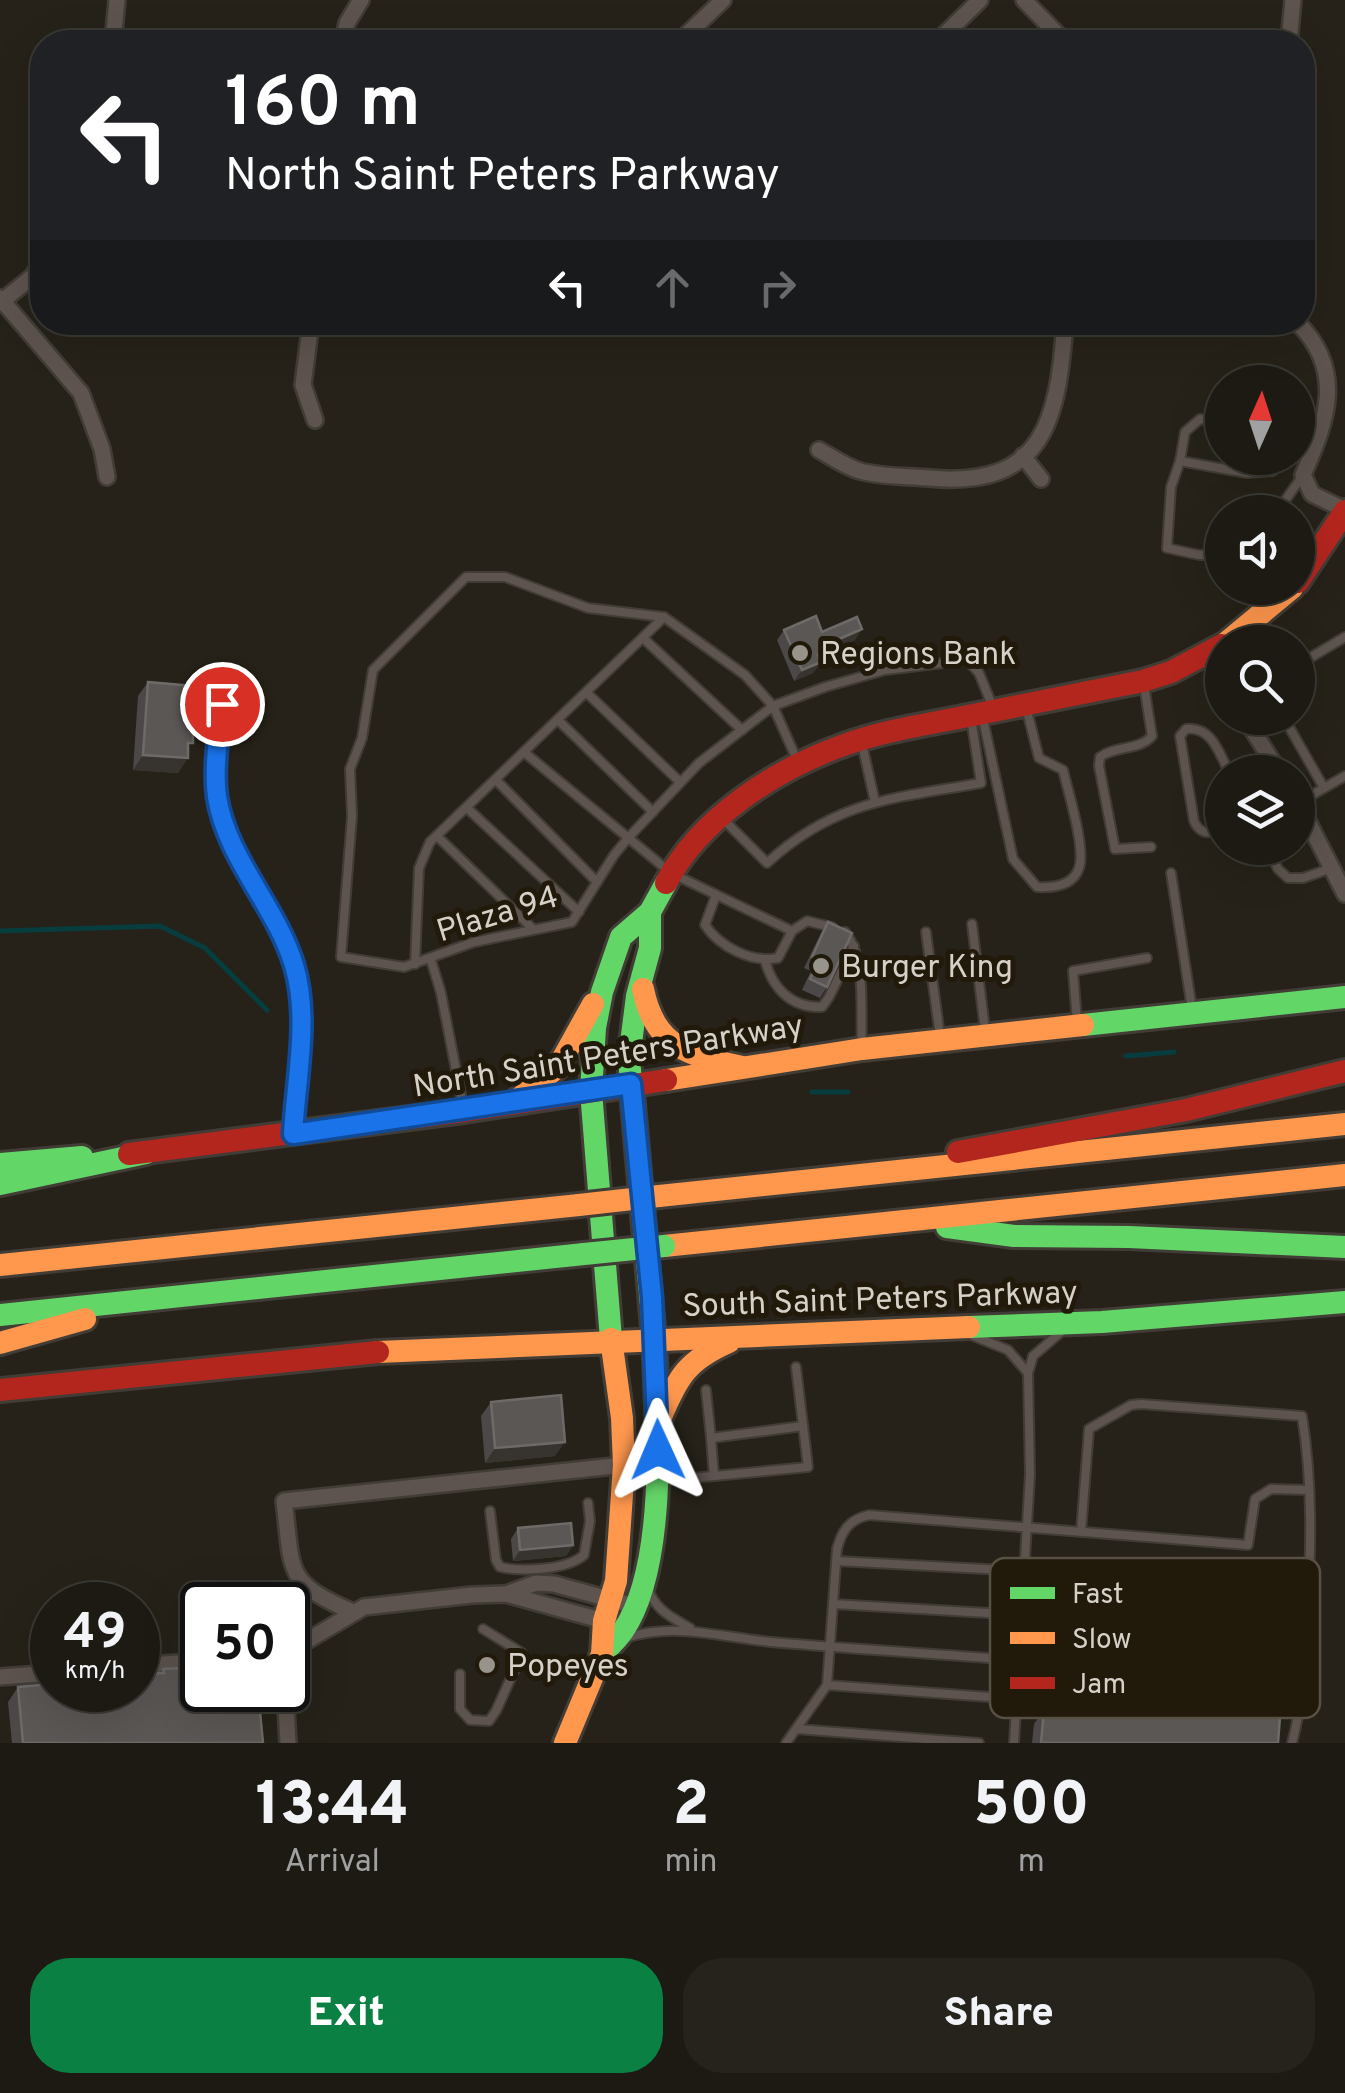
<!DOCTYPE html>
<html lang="en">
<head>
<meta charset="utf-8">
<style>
	body { margin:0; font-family:Overpass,sans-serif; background:#25231c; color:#f1f3f6; height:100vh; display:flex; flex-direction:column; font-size:38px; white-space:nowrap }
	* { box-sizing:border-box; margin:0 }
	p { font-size:32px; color:#a0a1a0 }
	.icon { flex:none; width:55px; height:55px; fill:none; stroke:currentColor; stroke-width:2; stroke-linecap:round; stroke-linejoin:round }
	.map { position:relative; height:1743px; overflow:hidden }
	.panel { display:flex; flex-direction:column; background:#1c1a13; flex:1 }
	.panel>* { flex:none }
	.banner { position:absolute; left:30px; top:30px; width:1285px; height:305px; border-radius:40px; box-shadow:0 10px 40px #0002,0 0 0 2px #3a3833; background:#202124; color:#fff; overflow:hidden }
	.needle { width:65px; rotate:3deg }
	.tools { position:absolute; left:1205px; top:365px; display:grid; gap:20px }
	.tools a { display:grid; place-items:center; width:110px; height:110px; border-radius:50%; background:#1c1a13; box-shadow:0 10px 40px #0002,0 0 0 2px #3a3833; font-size:50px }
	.speed { position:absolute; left:30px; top:1582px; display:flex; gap:20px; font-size:50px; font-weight:700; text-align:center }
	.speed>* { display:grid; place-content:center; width:130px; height:130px; border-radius:50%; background:#1c1a13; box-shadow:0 10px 40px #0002,0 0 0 2px #3a3833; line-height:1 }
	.speed small { font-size:25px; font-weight:400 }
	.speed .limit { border:5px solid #111; border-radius:15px; background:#fff; color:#111 }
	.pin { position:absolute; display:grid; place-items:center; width:85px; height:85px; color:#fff; margin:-42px; border:5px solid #fff; border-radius:50%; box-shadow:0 2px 10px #0007 }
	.me { position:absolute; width:110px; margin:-55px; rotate:359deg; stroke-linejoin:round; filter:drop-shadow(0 0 8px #0008) }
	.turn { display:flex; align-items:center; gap:35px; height:210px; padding:0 30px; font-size:45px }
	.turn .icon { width:130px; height:130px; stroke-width:2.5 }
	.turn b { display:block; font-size:70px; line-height:85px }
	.lanes { display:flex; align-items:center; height:95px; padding:0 30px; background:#0003; justify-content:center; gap:50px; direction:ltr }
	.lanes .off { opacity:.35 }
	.eta { display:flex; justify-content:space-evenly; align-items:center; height:170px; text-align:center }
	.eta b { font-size:60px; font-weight:800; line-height:70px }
	.primary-button { display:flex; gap:20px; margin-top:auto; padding:20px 30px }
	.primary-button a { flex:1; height:115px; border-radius:40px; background:#0b8043; color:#fff; font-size:40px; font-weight:800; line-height:115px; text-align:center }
	.primary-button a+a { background:#25231c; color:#f1f3f6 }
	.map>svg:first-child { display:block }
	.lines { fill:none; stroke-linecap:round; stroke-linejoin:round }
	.stream { stroke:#073d3f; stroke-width:5 }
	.lane-casing { stroke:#413d36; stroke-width:12 }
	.street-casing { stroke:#413d36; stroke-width:20 }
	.fast-casing { stroke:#413d36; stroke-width:28 }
	.slow-casing { stroke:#413d36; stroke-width:28 }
	.jam-casing { stroke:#413d36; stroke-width:28 }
	.lane { stroke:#5d534f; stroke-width:8 }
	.street { stroke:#5d534f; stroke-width:15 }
	.fast { stroke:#63d668; stroke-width:22 }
	.slow { stroke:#ff974d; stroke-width:22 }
	.jam { stroke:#b3261e; stroke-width:22 }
	.fast-bridge-casing { stroke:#413d36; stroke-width:28; stroke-linecap:butt }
	.slow-bridge-casing { stroke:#413d36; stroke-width:28; stroke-linecap:butt }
	.fast-bridge { stroke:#63d668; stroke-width:22 }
	.slow-bridge { stroke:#ff974d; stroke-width:22 }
	.wall { fill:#4c4847 }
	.shaded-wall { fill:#37332f }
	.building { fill:#5b5755; stroke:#6e6a67; stroke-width:2.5 }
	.route-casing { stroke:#114b97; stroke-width:25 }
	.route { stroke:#1a73e8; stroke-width:18 }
	.poi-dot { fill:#98948b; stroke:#211a0b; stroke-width:4 }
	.labels { text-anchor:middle; stroke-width:10; stroke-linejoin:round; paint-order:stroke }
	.poi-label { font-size:32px; fill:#d6d1c8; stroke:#211a0b; text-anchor:start }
	.street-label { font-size:32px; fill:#d6d1c8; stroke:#211a0b }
	.key { fill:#211a0b; stroke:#575144; stroke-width:2.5 }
	.key-label { font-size:28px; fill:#d6d1c8 }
</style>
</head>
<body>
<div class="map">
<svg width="1345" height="1743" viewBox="0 0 1345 1743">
	<rect width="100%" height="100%" fill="#262219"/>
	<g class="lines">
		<g class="stream">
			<polyline points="0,931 160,926 205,948 267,1010"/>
			<polyline points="1126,1056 1174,1052"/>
			<polyline points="812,1092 848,1092"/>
		</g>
		<g class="lane-casing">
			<g id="lane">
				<polyline points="1222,421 1200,419 1185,432 1180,461 1247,473 1273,471 1280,458"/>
				<polyline points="1298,427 1319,430"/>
				<polyline points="1180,461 1171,487 1167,548 1199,555 1222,555"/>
				<polyline points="1277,512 1303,475"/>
				<polyline points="643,638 742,730"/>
				<polyline points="1298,665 1345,637"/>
				<path d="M 1144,685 L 1152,736 C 1139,751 1116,745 1100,757 L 1099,766 L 1115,849 L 1151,847"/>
				<polyline points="587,693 680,782"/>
				<polyline points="1284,718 1324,788"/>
				<path d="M 983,719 L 1013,859 L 1037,887 C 1053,888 1073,886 1079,868 C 1086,849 1068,791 1063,770 L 1039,758 L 1027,711"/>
				<polyline points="559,721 653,812"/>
				<polyline points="862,744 875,802"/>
				<polyline points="525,753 671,873 792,931"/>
				<polyline points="797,760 773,706 745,675 664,617 588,608 505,577 466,577 373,670 362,738 350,769 352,816 341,957 404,967 474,942 572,922 614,855 629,837 699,763 773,706 825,687 885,670 967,660 979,673 992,705"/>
				<polyline points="496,780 597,882"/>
				<polyline points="1298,803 1345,776"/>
				<polyline points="467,808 579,912"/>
				<path d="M 724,820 L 767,863 C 836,800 895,798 981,783 L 971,718"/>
				<path d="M 1222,831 C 1209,833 1200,835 1194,821 L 1180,736 L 1186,729 C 1212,726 1219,753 1229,772"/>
				<polyline points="437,836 533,929"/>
				<polyline points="1268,848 1278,869 1288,878 1303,878 1332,868"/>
				<polyline points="1171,873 1192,1009"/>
				<path d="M 716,895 L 705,925 C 720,947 751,963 778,958 L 792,931 L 807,921 L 832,927"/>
				<polyline points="972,924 985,1030"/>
				<path d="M 845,932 C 867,960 860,1010 862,1045"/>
				<polyline points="926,932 940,1036"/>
				<polyline points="431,960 441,993 463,1106"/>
				<path d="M 765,960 C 772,988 791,1008 822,1007 L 829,997 L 854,946"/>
				<polyline points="415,964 419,868 430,842 664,617"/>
				<polyline points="1077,1021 1073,971 1147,958"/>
				<polyline points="971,1335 1008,1350 1028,1373"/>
				<polyline points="706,1390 711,1438"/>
				<polyline points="714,1476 711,1438 803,1426"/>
				<polyline points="661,1481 808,1467 796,1367"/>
				<path d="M 490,1511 L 496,1560 L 500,1567 C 522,1572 567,1570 584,1555 L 590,1521 L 588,1503"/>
				<path d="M 1081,1532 L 1089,1429 L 1131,1405 L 1141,1404 L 1302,1416 C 1313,1483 1311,1551 1307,1619 C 1305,1661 1303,1702 1292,1743"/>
				<polyline points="837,1561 1024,1571"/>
				<path d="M 648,1588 C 655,1610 671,1617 690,1628"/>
				<polyline points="833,1604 1021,1615"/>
				<path d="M 626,1638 C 675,1622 721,1637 771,1642 C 853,1649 935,1654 1018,1660"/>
				<polyline points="460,1674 460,1709 470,1720 489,1721 496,1711 522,1653 483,1629"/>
				<polyline points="827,1685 1016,1699"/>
				<polyline points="797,1729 979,1743"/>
				<path d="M 786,1743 L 827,1685 L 837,1549 C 842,1530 850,1519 869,1515 L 1248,1545 L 1255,1499 L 1271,1489 L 1309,1490"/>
				<polyline points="1014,1743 1030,1474 1028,1373 1033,1356 1061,1332"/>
			</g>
		</g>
		<g class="street-casing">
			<g id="street">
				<polyline points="1024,0 1065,42"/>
				<polyline points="113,42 117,0"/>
				<polyline points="343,42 347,23 361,0"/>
				<polyline points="679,42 723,0"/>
				<polyline points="937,42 980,0"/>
				<polyline points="1289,42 1293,0"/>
				<polyline points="0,298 81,393 102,449 107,477"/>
				<polyline points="0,303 33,276 42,262"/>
				<polyline points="311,322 303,385 315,420"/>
				<path d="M 1297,322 C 1345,370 1328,419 1303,475 L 1312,494 L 1345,510"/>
				<path d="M 819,450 C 832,457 846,467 860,471 C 881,477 907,476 929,478 C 1045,489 1058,419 1065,322"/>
				<polyline points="1023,456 1041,479"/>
				<polyline points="1210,653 1222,677"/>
				<path d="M 225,674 C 220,722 209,773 223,820 C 240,882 295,930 301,996 C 306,1040 295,1089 293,1134"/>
				<polyline points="1245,718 1279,772"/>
				<polyline points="1298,802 1345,894"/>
				<polyline points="506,1594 536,1583 554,1584 634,1606"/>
				<path d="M 353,1612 C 283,1582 293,1571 284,1501 L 624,1465"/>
				<polyline points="288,1652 364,1607 472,1595 506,1594 611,1623"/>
				<polyline points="138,1666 202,1661"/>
				<polyline points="0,1677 52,1673"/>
				<polyline points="285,1690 288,1743"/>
			</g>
		</g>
		<g class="fast-casing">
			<g id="fast">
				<polyline points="650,912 650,948 637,996 629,1059 654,1339"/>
				<polyline points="1083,1025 1345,997"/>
				<polyline points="0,1164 82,1157"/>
				<polyline points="0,1184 146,1153"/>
				<polyline points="947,1227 1014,1236 1129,1237 1345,1247"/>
				<polyline points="0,1315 584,1254"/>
				<polyline points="969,1327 1102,1322 1345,1302"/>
				<polyline points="611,1339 591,1091 595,1028 602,992 621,937 650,912 666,883"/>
				<path d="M 602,1654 C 609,1647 617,1640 623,1631 C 668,1565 658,1417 654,1339"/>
			</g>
		</g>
		<g class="slow-casing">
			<g id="slow">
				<polyline points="1227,642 1292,588"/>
				<path d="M 643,989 C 655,1048 689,1055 742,1067"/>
				<polyline points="666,1080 862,1049 1083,1025"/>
				<polyline points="513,1103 558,1067 593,1004"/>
				<polyline points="659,1196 1345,1124"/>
				<polyline points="664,1246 1345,1175"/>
				<polyline points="0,1265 579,1205"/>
				<polyline points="0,1343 85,1319"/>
				<polyline points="378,1352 969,1327"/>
				<path d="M 661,1417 C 678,1376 688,1360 729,1342"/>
				<polyline points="565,1743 602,1654 604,1621 616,1581 624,1465 622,1418 611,1339"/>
			</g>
		</g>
		<g class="jam-casing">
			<g id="jam">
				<polyline points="1298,582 1345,511"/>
				<path d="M 666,883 C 700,818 776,769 844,745 C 882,731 923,725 963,717 C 1023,705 1083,693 1143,681 L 1171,672 L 1222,645"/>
				<polyline points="958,1152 1186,1110 1345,1071"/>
				<polyline points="129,1154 464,1111 666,1080"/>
				<polyline points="0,1390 378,1352"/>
			</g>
		</g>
		<use href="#lane" class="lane"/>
		<use href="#street" class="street"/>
		<use href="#fast" class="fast"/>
		<use href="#slow" class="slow"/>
		<use href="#jam" class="jam"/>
		<g class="fast-bridge-casing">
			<polyline id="fast-bridge" points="584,1254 664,1246"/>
		</g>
		<g class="slow-bridge-casing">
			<polyline id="slow-bridge" points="579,1205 659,1196"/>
		</g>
		<use href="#fast-bridge" class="fast-bridge"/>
		<use href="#slow-bridge" class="slow-bridge"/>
	</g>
	<g class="wall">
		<polygon points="784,630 822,632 855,640 829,652 813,673 794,681 777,640"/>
		<polygon points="148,682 188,750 178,773 133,770 138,696"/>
		<polygon points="828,922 827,987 820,998 802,990 811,971 804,968 821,933"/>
		<polygon points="491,1402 555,1456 485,1463 481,1416"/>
		<polygon points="518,1528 573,1545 566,1556 513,1561 511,1539"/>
		<polygon points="1214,1561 1248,1602 1291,1691 1281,1705 1278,1743 1032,1743 1034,1724 1044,1710 1054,1710 1058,1705 1067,1706 1072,1640 1036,1639 1040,1588 1050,1573 1161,1594 1202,1595 1204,1576"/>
		<polygon points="163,1669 263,1743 12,1743 8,1702 18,1687 160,1673"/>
	</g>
	<g class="shaded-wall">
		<polygon points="862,629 855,640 829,652 823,660 811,666 828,644"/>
		<polygon points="821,662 813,673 794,681 802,670"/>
		<polygon points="143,755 188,758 178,773 133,770"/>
		<polygon points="565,1442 555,1456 485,1463 495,1448"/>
		<polygon points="573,1545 566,1556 513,1561 520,1550"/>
		<polygon points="1046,1624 1082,1626 1072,1640 1036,1639"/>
		<polygon points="1282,1691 1291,1691 1281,1706"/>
	</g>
	<g class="building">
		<polygon points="816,616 822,632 857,617 862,629 828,644 830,649 818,655 821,662 802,670 784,630"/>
		<polygon points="148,682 193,686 193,743 188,743 188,758 143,755"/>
		<polygon points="828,922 852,933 827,987 810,979 819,960 812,957"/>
		<polygon points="561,1395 565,1442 495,1448 491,1402"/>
		<polygon points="571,1523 573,1545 520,1550 518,1528"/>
		<polygon points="1214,1561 1251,1562 1248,1602 1297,1605 1291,1691 1282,1691 1278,1743 1041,1743 1044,1710 1058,1711 1058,1705 1075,1706 1082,1626 1046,1624 1050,1573 1160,1581 1161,1594 1210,1595"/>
		<polygon points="202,1667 202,1690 258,1690 263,1743 23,1743 18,1687 52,1684 52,1690 138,1690 138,1674 164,1673 163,1669"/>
	</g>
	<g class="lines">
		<g class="route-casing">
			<path id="route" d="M 222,704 C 219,734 213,767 217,797 C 227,859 276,906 294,965 C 310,1018 296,1079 293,1134 L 631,1084 L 652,1297 L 658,1450"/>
		</g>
		<use href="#route" class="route"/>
	</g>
	<g class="poi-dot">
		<circle cx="800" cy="653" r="10"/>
		<circle cx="821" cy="966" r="10"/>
		<circle cx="487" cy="1665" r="10"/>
	</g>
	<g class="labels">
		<g class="poi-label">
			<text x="820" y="664">Regions Bank</text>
			<text x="841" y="977">Burger King</text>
			<text x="507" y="1676">Popeyes</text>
		</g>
		<g class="street-label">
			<text transform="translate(497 913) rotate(-17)" y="11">Plaza 94</text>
			<text transform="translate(608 1055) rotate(-9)" y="11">North Saint Peters Parkway</text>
			<text transform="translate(880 1298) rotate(-2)" y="11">South Saint Peters Parkway</text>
		</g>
	</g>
	<rect x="990" y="1558" width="330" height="160" rx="15" class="key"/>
	<rect x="1010" y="1587" width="45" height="12" fill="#63d668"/>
	<rect x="1010" y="1632" width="45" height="12" fill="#ff974d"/>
	<rect x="1010" y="1677" width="45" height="12" fill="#b3261e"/>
	<g class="key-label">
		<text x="1072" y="1603">Fast</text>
		<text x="1072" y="1648">Slow</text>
		<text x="1072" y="1693">Jam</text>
	</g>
</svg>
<div class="tools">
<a><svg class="needle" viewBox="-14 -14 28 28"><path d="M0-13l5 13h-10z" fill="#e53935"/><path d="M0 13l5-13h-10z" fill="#a0a1a0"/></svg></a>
<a><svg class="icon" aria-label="sound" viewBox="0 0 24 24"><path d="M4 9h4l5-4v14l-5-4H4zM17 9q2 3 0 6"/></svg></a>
<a><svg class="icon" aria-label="search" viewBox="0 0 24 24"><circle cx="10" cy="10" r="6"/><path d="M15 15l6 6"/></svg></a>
<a><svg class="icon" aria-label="layers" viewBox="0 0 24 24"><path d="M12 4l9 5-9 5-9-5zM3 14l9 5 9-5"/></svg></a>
</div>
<div class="speed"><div>49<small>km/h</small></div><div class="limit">50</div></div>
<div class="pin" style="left:222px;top:704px;background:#d93025"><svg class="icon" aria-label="arrive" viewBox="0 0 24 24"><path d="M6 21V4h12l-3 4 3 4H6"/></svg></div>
<svg class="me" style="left:658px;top:1450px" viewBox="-20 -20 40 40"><path d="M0-17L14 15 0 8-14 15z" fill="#1a73e8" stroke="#fff" stroke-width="4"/></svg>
<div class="banner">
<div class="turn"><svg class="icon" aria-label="left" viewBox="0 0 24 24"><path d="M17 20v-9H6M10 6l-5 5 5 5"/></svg><div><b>160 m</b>North Saint Peters Parkway</div></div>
<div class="lanes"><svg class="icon" aria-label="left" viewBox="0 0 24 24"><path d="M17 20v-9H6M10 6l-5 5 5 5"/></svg><svg class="icon off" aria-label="ahead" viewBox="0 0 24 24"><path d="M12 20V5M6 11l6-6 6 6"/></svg><svg class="icon off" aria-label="right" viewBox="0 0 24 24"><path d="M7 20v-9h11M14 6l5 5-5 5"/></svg></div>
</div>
</div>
<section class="panel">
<div class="eta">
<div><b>13:44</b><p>Arrival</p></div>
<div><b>2</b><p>min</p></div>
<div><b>500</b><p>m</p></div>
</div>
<div class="primary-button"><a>Exit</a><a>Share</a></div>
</section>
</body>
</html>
